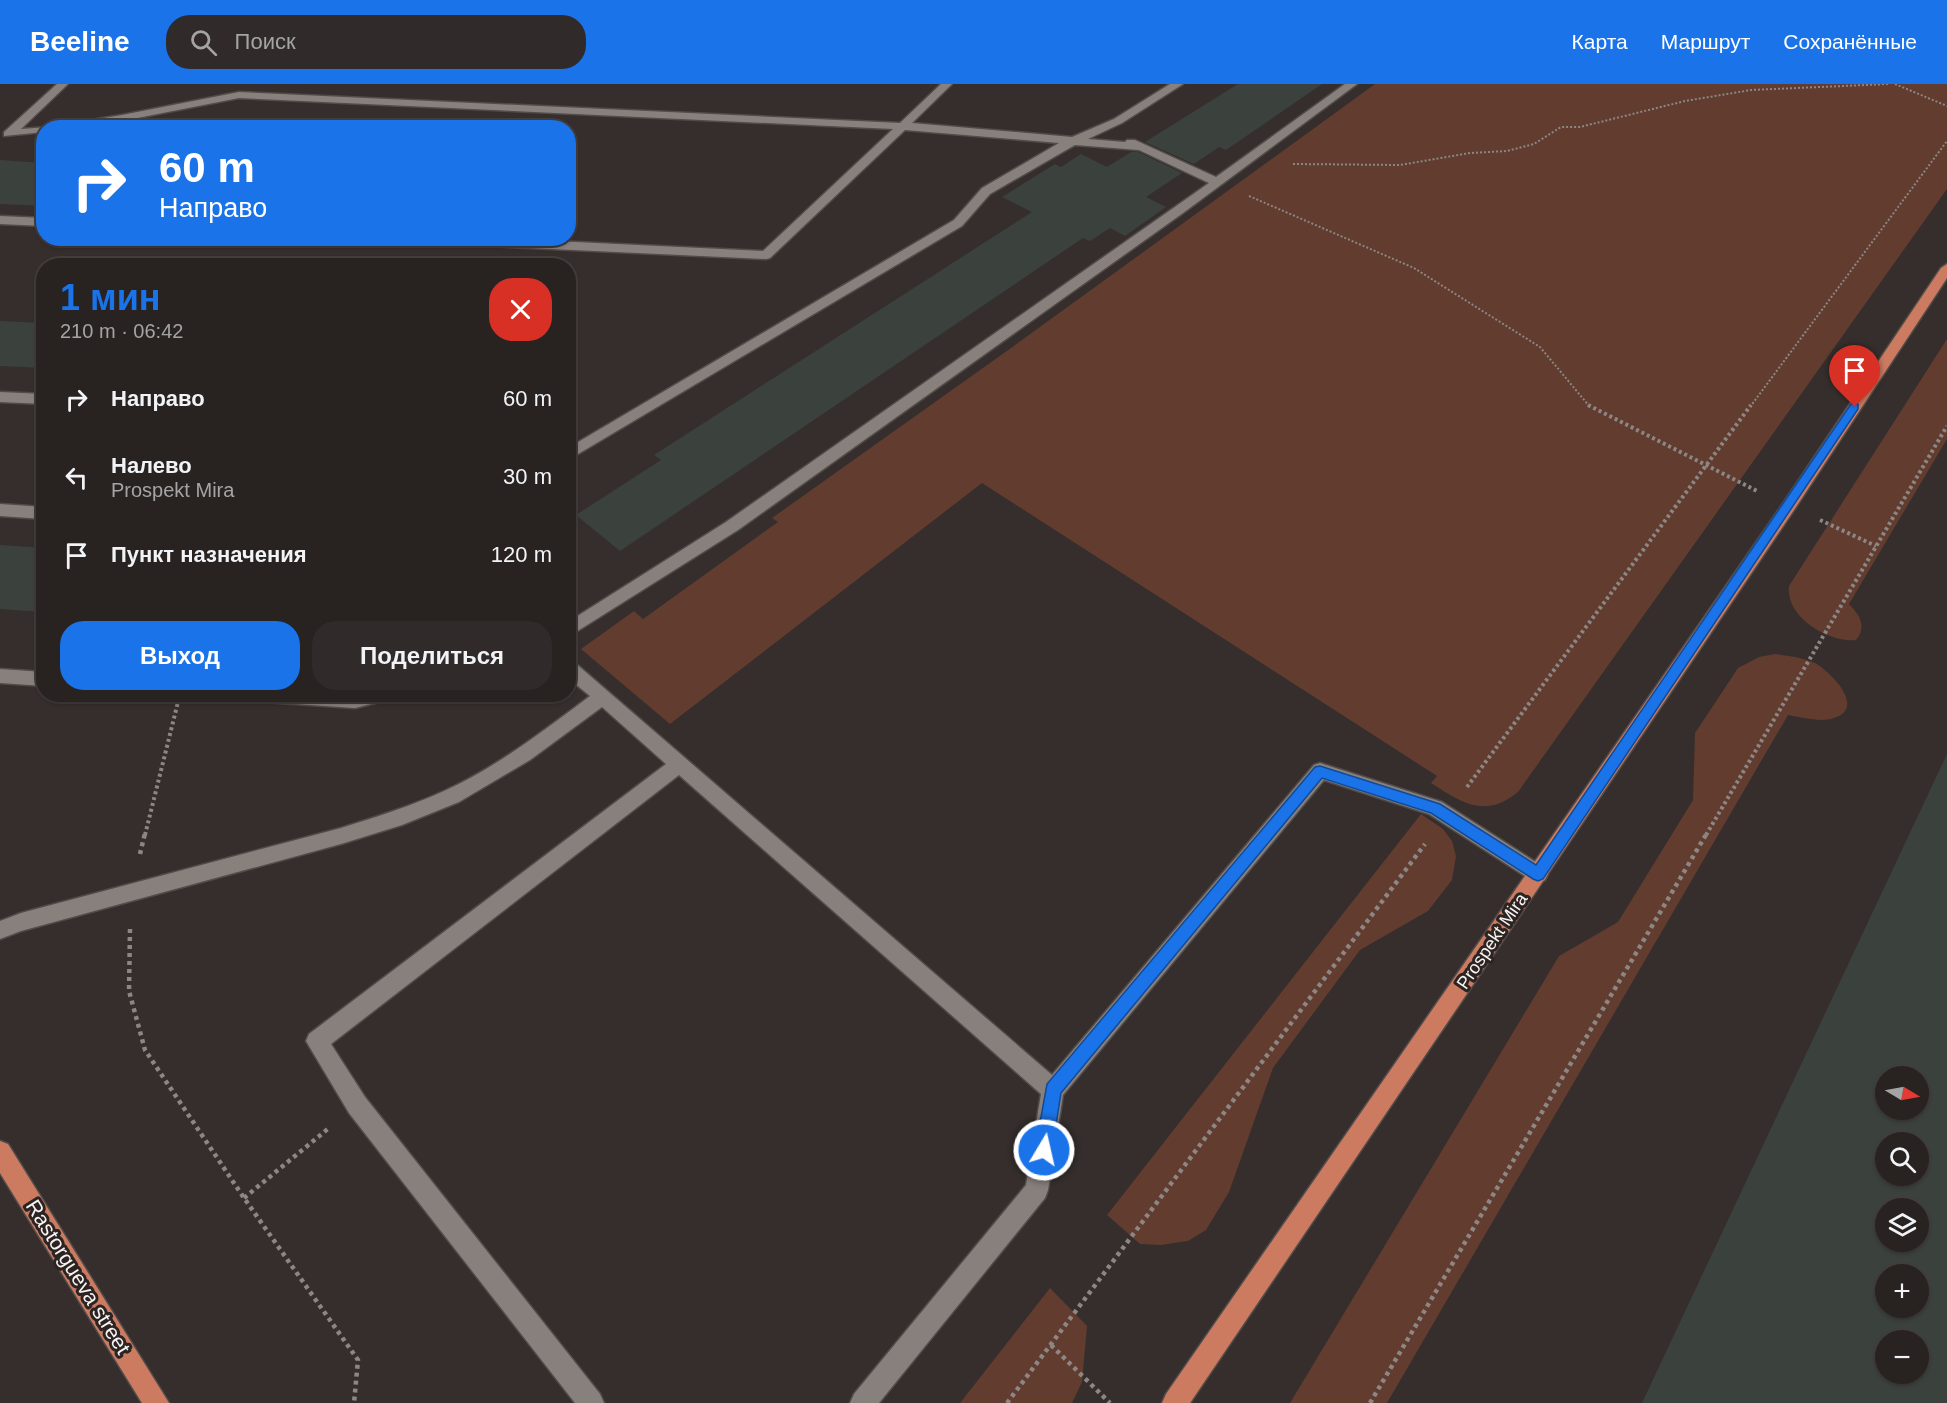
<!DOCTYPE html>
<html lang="ru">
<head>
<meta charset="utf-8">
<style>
	body { margin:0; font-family:Arial,sans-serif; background:#302a2a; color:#f1f3f6; height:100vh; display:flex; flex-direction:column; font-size:22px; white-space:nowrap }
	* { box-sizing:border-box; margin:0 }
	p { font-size:20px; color:#a5a4a5 }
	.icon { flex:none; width:33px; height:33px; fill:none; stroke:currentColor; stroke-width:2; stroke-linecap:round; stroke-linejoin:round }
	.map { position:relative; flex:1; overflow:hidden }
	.side { position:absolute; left:36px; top:174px; width:540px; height:444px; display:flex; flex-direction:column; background:#282221; border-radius:24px; box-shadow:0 2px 4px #0004,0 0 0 2px #443f3f }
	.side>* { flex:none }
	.guide { position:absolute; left:36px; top:36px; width:540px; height:126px; border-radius:24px; box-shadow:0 2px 4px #0004,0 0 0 2px #443f3f; background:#1a73e8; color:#fff; overflow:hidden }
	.needle { width:39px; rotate:100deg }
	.fabs { position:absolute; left:1875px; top:982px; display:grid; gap:12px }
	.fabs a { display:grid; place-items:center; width:54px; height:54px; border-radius:50%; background:#282221; box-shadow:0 2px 4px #0004,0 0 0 2px #443f3f; font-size:30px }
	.pin { position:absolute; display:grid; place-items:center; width:51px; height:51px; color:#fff; margin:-62px -26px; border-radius:50% 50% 50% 0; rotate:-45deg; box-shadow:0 0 6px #0007 }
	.pin .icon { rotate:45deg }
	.me { position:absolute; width:66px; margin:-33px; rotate:9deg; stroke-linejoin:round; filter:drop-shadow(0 0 4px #0008) }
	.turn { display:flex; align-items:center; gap:21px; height:126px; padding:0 24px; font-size:27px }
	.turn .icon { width:78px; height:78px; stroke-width:2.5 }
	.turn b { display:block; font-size:42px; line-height:51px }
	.round { display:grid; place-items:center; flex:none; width:63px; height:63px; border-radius:24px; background:#302a2a }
	.overview { display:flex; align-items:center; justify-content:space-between; height:102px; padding:0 24px }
	h1 { font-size:36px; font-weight:800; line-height:45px; color:#1a73e8 }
	.primary-button { display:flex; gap:12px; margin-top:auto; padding:12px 24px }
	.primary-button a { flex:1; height:69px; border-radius:24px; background:#1a73e8; color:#fff; font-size:24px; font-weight:800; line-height:69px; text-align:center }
	.primary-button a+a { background:#302a2a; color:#f1f3f6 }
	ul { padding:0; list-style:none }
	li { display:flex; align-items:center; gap:18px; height:78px; padding:0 24px }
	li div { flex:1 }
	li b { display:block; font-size:22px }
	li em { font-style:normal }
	header { display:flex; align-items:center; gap:36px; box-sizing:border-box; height:84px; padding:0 30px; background:#1a73e8; color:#fff }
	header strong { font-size:28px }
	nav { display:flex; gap:33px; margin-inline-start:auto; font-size:21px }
	.search { width:420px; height:54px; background:#302a2a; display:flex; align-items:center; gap:15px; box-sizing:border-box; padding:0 21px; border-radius:24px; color:#a5a4a5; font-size:22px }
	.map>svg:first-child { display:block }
	.green { fill:#613c2f }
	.building { fill:#3b423e; fill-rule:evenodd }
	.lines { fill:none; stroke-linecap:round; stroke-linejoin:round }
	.minor-casing { stroke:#514b49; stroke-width:3 }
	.major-casing { stroke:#514b49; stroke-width:3 }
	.path-far2 { stroke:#8c8785; stroke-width:2; stroke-dasharray:2 2; stroke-linecap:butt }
	.path-far1 { stroke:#8c8785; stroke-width:4; stroke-dasharray:3 3; stroke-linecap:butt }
	.path { stroke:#8c8785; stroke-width:4.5; stroke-dasharray:4 4; stroke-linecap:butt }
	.minor { fill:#88807d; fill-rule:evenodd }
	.major { fill:#cc7b60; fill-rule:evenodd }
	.route { fill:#1a73e8; stroke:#114b97; stroke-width:1.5 }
	.labels { text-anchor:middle; stroke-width:6; stroke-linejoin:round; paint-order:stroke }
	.street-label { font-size:18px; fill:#f8f4f2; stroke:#2b2422 }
	.near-street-label { font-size:21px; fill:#f8f4f2; stroke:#2b2422 }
</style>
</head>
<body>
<header>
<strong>Beeline</strong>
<div class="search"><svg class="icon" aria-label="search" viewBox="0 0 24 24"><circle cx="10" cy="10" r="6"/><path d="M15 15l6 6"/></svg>Поиск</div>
<nav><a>Карта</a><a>Маршрут</a><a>Сохранённые</a></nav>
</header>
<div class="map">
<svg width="1947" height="1319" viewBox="0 0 1947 1319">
	<rect width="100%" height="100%" fill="#352e2c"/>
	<g class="green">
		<path d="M 1375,0 L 1947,0 L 1947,105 L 1518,708 C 1485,735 1462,719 1431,699 L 1437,692 L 982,399 L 670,640 L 581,565 L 634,527 L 643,535 L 778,438 L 772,434 L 1011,264 Z"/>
		<path d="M 1947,255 L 1947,355 L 1849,520 C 1860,531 1867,543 1856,556 C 1829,559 1785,533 1789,502 Z"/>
		<path d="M 1775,570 C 1789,572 1802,573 1815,579 C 1830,587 1867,624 1834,634 C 1820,639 1802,633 1788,631 L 1387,1319 L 1290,1319 L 1559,872 L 1618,838 L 1693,716 L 1695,649 L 1738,584 L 1759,573 Z"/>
		<polygon points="1421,730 1443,745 1452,757 1456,772 1452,796 1428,827 1360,866 1273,984 1229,1108 1206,1146 1188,1157 1161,1161 1140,1160 1107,1131"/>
		<polygon points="1050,1204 1087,1242 1082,1298 1072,1319 960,1319"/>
	</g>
	<g class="building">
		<polygon points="1238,0 1322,0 1226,66 1219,63 1194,80 1145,58"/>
		<polygon points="1131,68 1138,68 1182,89 1146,113 1166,123 1125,152 1110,144 1090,157 1083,154 620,467 576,431 661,376 654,371 1032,128 1002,113 1055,80 1061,83 1081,70 1107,83"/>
		<polygon points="0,76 44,79 44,122 0,120"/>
		<polygon points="0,237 44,239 44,284 0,282"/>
		<polygon points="0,461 44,464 44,528 0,525"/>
		<path d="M 1947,670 L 1947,1319 L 1642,1319 ZM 1886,993 L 1918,993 L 1918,1026 L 1886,1026 ZM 1886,1059 L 1918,1059 L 1918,1092 L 1886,1092 ZM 1886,1125 L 1918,1125 L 1918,1158 L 1886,1158 ZM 1886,1191 L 1918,1191 L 1918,1224 L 1886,1224 ZM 1886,1257 L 1918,1257 L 1918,1290 L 1886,1290 Z"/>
	</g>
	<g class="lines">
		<g class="minor-casing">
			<g id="minor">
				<polygon points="57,0 68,0 21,45 48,43 122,31 239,8 900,39 941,0 952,0 912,39 1072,53 1114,35 1170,0 1183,0 1122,39 1088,55 1125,58 1127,56 1135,56 1216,93 1345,0 1357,0 1183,129 738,446 568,553 568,538 726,438 1209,99 1139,66 1075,61 990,110 962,142 568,376 568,364 954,136 982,104 1059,59 905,46 770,174 766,175 403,158 397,154 494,154 763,167 893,45 239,14 122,37 80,44 44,44 44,48 4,52 4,48"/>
				<polygon points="0,132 44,134 44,142 0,140"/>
				<polygon points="0,308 44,310 44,320 0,318"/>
				<polygon points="0,420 44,423 44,435 0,432"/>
				<path d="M 568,576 L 574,578 L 1052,991 L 1314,681 L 1320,679 L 1442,718 L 1545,784 L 1548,790 L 1545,796 L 1538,799 L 1531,796 L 1429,730 L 1324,696 L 1063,1011 L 1048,1106 L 1045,1114 L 879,1319 L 850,1319 L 854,1310 L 1026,1101 L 1041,1010 L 679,691 L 331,960 L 365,1013 L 600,1310 L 604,1319 L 575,1319 L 349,1029 L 306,957 L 309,950 L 666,680 L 602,623 L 530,676 L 459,718 L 402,741 L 341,760 L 21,847 L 0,855 L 0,837 L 21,829 L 341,744 C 376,733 411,722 444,707 C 497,683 543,647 590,612 L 568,594 Z"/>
				<polygon points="0,585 44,588 44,602 0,599"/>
				<polygon points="242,610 394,610 392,615 355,624 250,617 244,615"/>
			</g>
		</g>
		<g class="major-casing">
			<g id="major">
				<polygon points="1947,180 1947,194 1794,426 1190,1319 1162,1319 1166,1310 1784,418 1941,184"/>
				<polygon points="0,1057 8,1060 169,1319 142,1319 0,1089"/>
			</g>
		</g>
		<g class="path-far2">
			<polyline points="1895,0 1947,22"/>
			<polyline points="1293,80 1400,81 1470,69 1507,67 1534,60 1561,43 1580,43 1685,17 1751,6 1889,0"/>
			<polyline points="1249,112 1414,184 1540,263 1590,323"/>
			<polyline points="1750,323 1947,57"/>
		</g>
		<g class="path-far1">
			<polyline points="1588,321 1759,408"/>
			<polyline points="1820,436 1876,462"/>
			<polyline points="1467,703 1751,321"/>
			<polyline points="145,751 180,610"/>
			<polyline points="1706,751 1947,342"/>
		</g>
		<g class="path">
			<polyline points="140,770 145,749"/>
			<polyline points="130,845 129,907 145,966 244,1114 358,1276 354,1319"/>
			<polyline points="244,1114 329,1044"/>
			<polyline points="1051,1261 1110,1319"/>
			<polyline points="1007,1319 1425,760"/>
			<polyline points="1370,1319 1707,749"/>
		</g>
		<use href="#minor" class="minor"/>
		<use href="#major" class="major"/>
	</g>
	<polygon class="route" points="1855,319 1858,320 1858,325 1543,795 1538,797 1533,795 1431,729 1322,694 1061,1009 1052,1066 1050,1072 1044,1074 1038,1072 1035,1066 1047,1000 1315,683 1320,682 1440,720 1536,781 1851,320"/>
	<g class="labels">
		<g class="street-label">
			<text transform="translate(1492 857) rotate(-56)" y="6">Prospekt Mira</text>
		</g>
		<g class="near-street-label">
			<text transform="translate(78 1193) rotate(58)" y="7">Rastorgueva street</text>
		</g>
	</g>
</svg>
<div class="fabs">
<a><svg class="needle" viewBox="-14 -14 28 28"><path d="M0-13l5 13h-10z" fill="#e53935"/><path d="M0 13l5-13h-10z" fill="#a5a4a5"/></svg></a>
<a><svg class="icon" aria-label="search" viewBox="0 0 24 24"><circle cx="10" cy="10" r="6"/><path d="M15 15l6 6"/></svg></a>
<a><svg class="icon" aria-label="layers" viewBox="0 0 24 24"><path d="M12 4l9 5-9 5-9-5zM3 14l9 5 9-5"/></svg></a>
<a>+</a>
<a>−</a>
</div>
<div class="pin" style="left:1855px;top:323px;background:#d93025"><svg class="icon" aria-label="arrive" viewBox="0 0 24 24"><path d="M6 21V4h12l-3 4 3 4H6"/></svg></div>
<svg class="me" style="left:1044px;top:1066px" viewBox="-20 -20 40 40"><circle r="17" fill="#1a73e8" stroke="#fff" stroke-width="3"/><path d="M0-11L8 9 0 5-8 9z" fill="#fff"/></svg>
<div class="guide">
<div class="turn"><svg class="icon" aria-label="right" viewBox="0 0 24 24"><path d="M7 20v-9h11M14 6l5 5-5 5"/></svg><div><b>60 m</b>Направо</div></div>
</div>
<section class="side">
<div class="overview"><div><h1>1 мин</h1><p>210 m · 06:42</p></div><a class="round" style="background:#d93025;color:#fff"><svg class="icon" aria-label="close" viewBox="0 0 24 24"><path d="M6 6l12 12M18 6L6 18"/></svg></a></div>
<ul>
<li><svg class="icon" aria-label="right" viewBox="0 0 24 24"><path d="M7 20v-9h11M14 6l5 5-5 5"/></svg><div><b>Направо</b></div><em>60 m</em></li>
<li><svg class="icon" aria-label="left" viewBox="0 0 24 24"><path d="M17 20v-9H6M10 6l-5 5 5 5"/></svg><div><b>Налево</b><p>Prospekt Mira</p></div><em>30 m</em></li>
<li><svg class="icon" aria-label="arrive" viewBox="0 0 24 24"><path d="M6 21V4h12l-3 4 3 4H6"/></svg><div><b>Пункт назначения</b></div><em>120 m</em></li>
</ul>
<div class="primary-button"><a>Выход</a><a>Поделиться</a></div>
</section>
</div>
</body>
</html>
